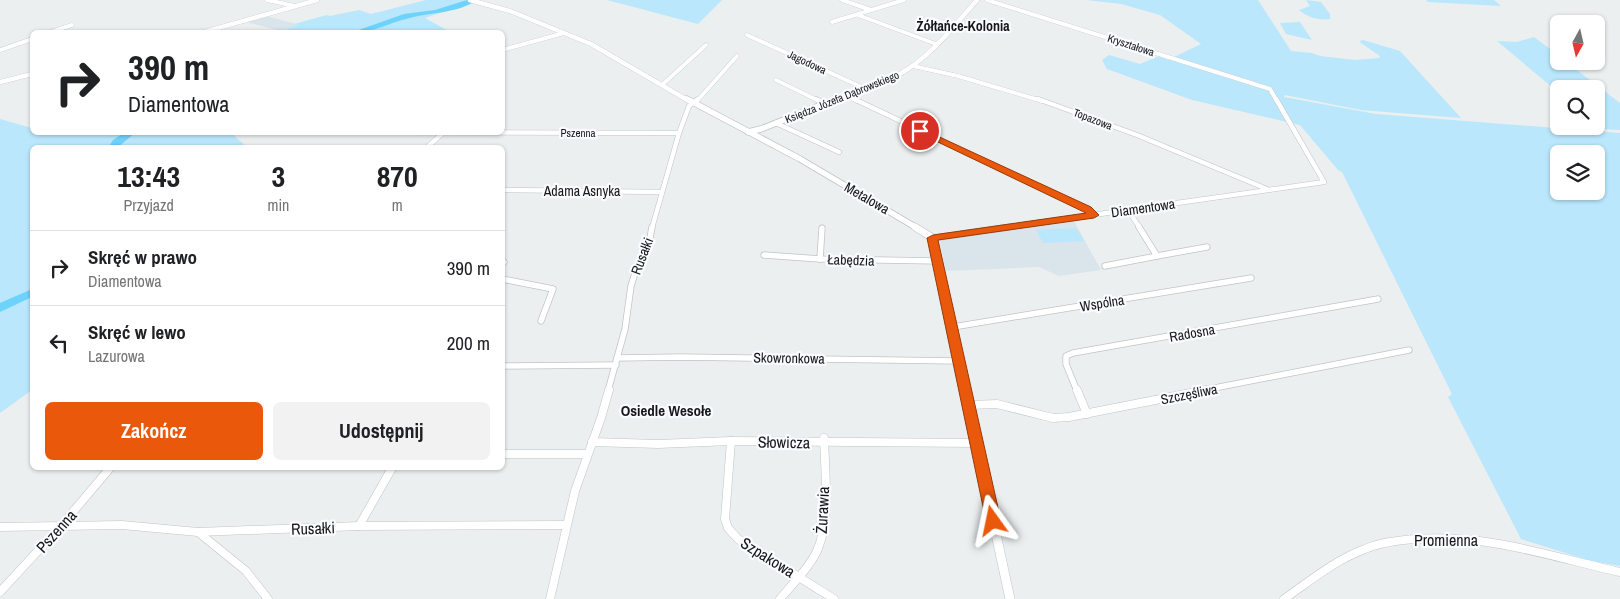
<!DOCTYPE html>
<html lang="pl">
<head>
<meta charset="utf-8">
<style>
	body { margin:0; font-family:"Archivo Narrow",sans-serif; background:#f2f2f2; color:#202124; height:100vh; display:flex; flex-direction:column; font-size:19px; white-space:nowrap }
	* { box-sizing:border-box; margin:0 }
	p { font-size:16px; color:#757577 }
	.icon { flex:none; width:28px; height:28px; fill:none; stroke:currentColor; stroke-width:2; stroke-linecap:round; stroke-linejoin:round }
	.map { position:relative; flex:1; overflow:hidden }
	.sheet { position:absolute; left:30px; top:145px; width:475px; height:325px; display:flex; flex-direction:column; background:#fff; border-radius:8px; box-shadow:0 1px 4px #0004 }
	.sheet>* { flex:none }
	.guide { position:absolute; left:30px; top:30px; width:475px; height:105px; border-radius:8px; box-shadow:0 1px 4px #0004; background:#fff; color:#202124; overflow:hidden }
	.needle { width:32px; rotate:188deg }
	.buttons { position:absolute; left:1550px; top:15px; display:grid; gap:10px }
	.buttons a { display:grid; place-items:center; width:55px; height:55px; border-radius:8px; background:#fff; box-shadow:0 1px 4px #0004; font-size:25px }
	.pin { position:absolute; display:grid; place-items:center; width:42px; height:42px; color:#fff; margin:-21px; border:2px solid #fff; border-radius:50%; box-shadow:0 1px 5px #0007 }
	.me { position:absolute; width:55px; margin:-28px; rotate:348deg; stroke-linejoin:round; filter:drop-shadow(0 0 4px #0008) }
	.turn { display:flex; align-items:center; gap:18px; height:105px; padding:0 15px; font-size:22px }
	.turn .icon { width:65px; height:65px; stroke-width:2.5 }
	.turn b { display:block; font-size:35px; line-height:42px }
	.eta { display:flex; justify-content:space-evenly; align-items:center; height:85px; text-align:center }
	.eta b { font-size:30px; font-weight:700; line-height:35px }
	.cta { display:flex; gap:10px; margin-top:auto; padding:10px 15px }
	.cta a { flex:1; height:58px; border-radius:8px; background:#ea580c; color:#fff; font-size:20px; font-weight:700; line-height:58px; text-align:center }
	.cta a+a { background:#f2f2f2; color:#202124 }
	ul { padding:0; list-style:none }
	li { display:flex; align-items:center; gap:15px; height:75px; padding:0 15px; border-top:1px solid #e0e0e0 }
	li div { flex:1 }
	li b { display:block; font-size:19px }
	li em { font-style:normal }
	.map>svg:first-child { display:block }
	.built { fill:#d9e5eb }
	.green { fill:#bae7fc; fill-rule:evenodd }
	.lines { fill:none; stroke-linecap:round; stroke-linejoin:round }
	.river { fill:#6ed3fb; fill-rule:evenodd }
	.minor-far3-casing { stroke:#c0c4c5; stroke-width:4.5 }
	.minor-far2-casing { stroke:#c0c4c5; stroke-width:5.5 }
	.minor-far1-casing { stroke:#c0c4c5; stroke-width:7 }
	.minor-casing { stroke:#c0c4c5; stroke-width:9 }
	.tertiary-far3-casing { stroke:#c0c4c5; stroke-width:5 }
	.tertiary-far2-casing { stroke:#c0c4c5; stroke-width:7 }
	.tertiary-far1-casing { stroke:#c0c4c5; stroke-width:8 }
	.tertiary-casing { stroke:#c0c4c5; stroke-width:10 }
	.secondary-casing { stroke:#c0c4c5; stroke-width:5 }
	.minor-far3 { stroke:#fff; stroke-width:4 }
	.minor-far2 { stroke:#fff; stroke-width:4.5 }
	.minor-far1 { stroke:#fff; stroke-width:5.5 }
	.minor { stroke:#fff; stroke-width:8 }
	.tertiary-far3 { stroke:#fff; stroke-width:4.5 }
	.tertiary-far2 { stroke:#fff; stroke-width:5.5 }
	.tertiary-far1 { stroke:#fff; stroke-width:7 }
	.tertiary { stroke:#fff; stroke-width:9 }
	.secondary { stroke:#fff; stroke-width:4.5 }
	.route { fill:#ea580c; stroke:#983908 }
	.labels { text-anchor:middle; stroke-width:4.5; stroke-linejoin:round; paint-order:stroke }
	.far-street-label { font-size:11px; fill:#161718; stroke:#f8fcfe }
	.far-quarter-label { font-size:14px; font-weight:bold; fill:#161718; stroke:#f8fcfe }
	.street-label { font-size:14px; fill:#161718; stroke:#f8fcfe }
	.neighbourhood-label { font-size:15px; font-weight:bold; fill:#161718; stroke:#f8fcfe }
	.near-street-label { font-size:16px; fill:#161718; stroke:#f8fcfe }
</style>
</head>
<body>
<div class="map">
<svg width="1620" height="599" viewBox="0 0 1620 599">
	<rect width="100%" height="100%" fill="#ebeff0"/>
	<g class="built">
		<polygon points="266,16 300,25 281,31 246,22"/>
		<polygon points="1074,221 1101,270 1059,276 1039,267 946,271 939,239"/>
	</g>
	<g class="green">
		<polygon points="426,0 464,0 471,2 425,18 450,32 281,31 299,25 294,24 327,15 330,16 359,10 371,14"/>
		<polygon points="607,0 722,0 698,24"/>
		<path d="M 1087,0 L 1258,0 L 1291,51 L 1312,53 L 1320,56 L 1355,60 L 1379,58 L 1380,56 L 1361,43 L 1360,41 L 1363,40 L 1400,51 L 1461,118 L 1361,110 L 1285,95 L 1284,97 L 1376,114 L 1620,133 L 1620,566 L 1591,561 L 1521,539 L 1448,397 L 1452,394 L 1342,172 L 1338,170 L 1300,125 L 1192,100 L 1107,69 L 1102,60 L 1109,55 L 1140,64 L 1159,56 L 1168,60 L 1201,44 L 1160,15 L 1121,4 ZM 1559,154 L 1596,154 L 1596,191 L 1559,191 Z"/>
		<path d="M 1306,0 L 1321,2 L 1330,14 L 1330,19 C 1319,21 1307,17 1299,10 L 1310,6 Z"/>
		<polygon points="1426,0 1494,0 1501,6 1428,2"/>
		<polygon points="1300,22 1312,40 1286,34 1280,23"/>
		<polygon points="1534,37 1559,56 1559,61 1565,61 1620,103 1620,130 1602,129 1596,124 1596,89 1559,89 1559,93 1497,41 1517,42"/>
		<polygon points="0,119 32,128 32,132 231,133 247,147 32,148 32,390 0,413"/>
		<polygon points="1076,228 1084,241 1043,243 1036,230"/>
	</g>
	<g class="lines">
		<g class="river">
			<path d="M 467,0 L 477,0 C 457,14 429,12 406,19 C 389,23 370,34 353,32 L 404,14 L 435,10 Z"/>
			<polygon points="125,132 136,132 117,148 108,148 113,140"/>
			<polygon points="32,289 32,297 0,312 0,303"/>
		</g>
		<g class="minor-far3-casing">
			<g id="minor-far3">
				<polyline points="267,0 295,6"/>
				<polyline points="842,0 871,10"/>
				<polyline points="987,0 1270,89 1277,101"/>
				<polyline points="858,15 936,44"/>
				<polyline points="832,22 904,0"/>
				<polyline points="51,32 72,25"/>
				<polyline points="747,35 866,89"/>
				<polyline points="0,50 32,39"/>
				<polyline points="502,50 564,33"/>
				<polyline points="913,66 958,76 1042,101"/>
				<polyline points="776,80 819,101"/>
				<polyline points="662,85 706,45"/>
				<polyline points="847,96 857,101"/>
				<polyline points="697,101 737,56"/>
			</g>
		</g>
		<g class="minor-far2-casing">
			<g id="minor-far2">
				<polyline points="816,99 826,104"/>
				<polyline points="854,99 1087,209 1094,215"/>
				<polyline points="1038,99 1137,135 1267,189"/>
				<polyline points="776,123 839,152"/>
				<polyline points="297,132 679,133 689,106 698,99"/>
				<polyline points="426,148 443,133"/>
				<polyline points="502,190 661,192"/>
				<polyline points="1128,210 1140,228"/>
				<polyline points="652,228 679,133"/>
				<polyline points="1001,228 1324,182 1276,99"/>
			</g>
		</g>
		<g class="minor-far1-casing">
			<g id="minor-far1">
				<polyline points="933,238 1010,227"/>
				<polyline points="764,255 820,259 939,261"/>
				<polyline points="1157,256 1207,247"/>
				<polyline points="820,259 822,228"/>
				<polyline points="502,264 504,262"/>
				<polyline points="1105,266 1157,256 1139,227"/>
				<polyline points="502,279 553,289 541,321"/>
				<polyline points="953,327 1251,278"/>
				<polyline points="617,358 681,357 960,361"/>
				<polyline points="502,366 616,365"/>
				<polyline points="608,391 625,329 631,286 635,273 648,249 652,227"/>
				<polyline points="1077,391 1066,364 1066,356 1073,353 1378,299"/>
				<polyline points="1199,391 1409,350"/>
			</g>
		</g>
		<g class="minor-casing">
			<g id="minor">
				<polyline points="1077,390 1087,414"/>
				<polyline points="969,405 997,404 1053,418 1069,417 1206,390"/>
				<polyline points="731,441 725,519 728,528 738,539 834,599"/>
				<polyline points="592,442 658,444 731,441 977,443"/>
				<polyline points="502,454 587,454"/>
				<polyline points="359,526 392,468"/>
				<polyline points="0,527 122,525 198,532 359,526 566,525"/>
				<polyline points="198,532 246,571 268,599"/>
				<polyline points="0,592 61,526 110,468"/>
				<polyline points="550,599 575,491 601,418 609,390"/>
				<path d="M 780,599 C 792,584 807,571 816,553 C 831,523 825,471 824,438"/>
				<path d="M 1284,599 C 1310,581 1335,560 1365,549 C 1381,542 1400,540 1417,539 C 1487,534 1553,557 1620,572"/>
			</g>
		</g>
		<g class="tertiary-far3-casing">
			<g id="tertiary-far3">
				<polyline points="470,0 510,11 591,44 689,101"/>
				<path d="M 833,101 C 854,92 878,86 898,75 C 930,58 954,26 977,0"/>
			</g>
		</g>
		<g class="tertiary-far2-casing">
			<g id="tertiary-far2">
				<polyline points="687,99 800,159 917,228"/>
				<polyline points="748,132 761,129 836,99"/>
			</g>
		</g>
		<g class="tertiary-far1-casing">
			<polyline id="tertiary-far1" points="915,227 933,238 966,391"/>
		</g>
		<g class="tertiary-casing">
			<polyline id="tertiary" points="965,390 1010,599"/>
		</g>
		<g class="secondary-casing">
			<g id="secondary">
				<polyline points="204,32 317,0"/>
				<polyline points="0,82 32,74"/>
			</g>
		</g>
		<use href="#minor-far3" class="minor-far3"/>
		<use href="#minor-far2" class="minor-far2"/>
		<use href="#minor-far1" class="minor-far1"/>
		<use href="#minor" class="minor"/>
		<use href="#tertiary-far3" class="tertiary-far3"/>
		<use href="#tertiary-far2" class="tertiary-far2"/>
		<use href="#tertiary-far1" class="tertiary-far1"/>
		<use href="#tertiary" class="tertiary"/>
		<use href="#secondary" class="secondary"/>
	</g>
	<polygon class="route" points="920,128 1091,207 1099,215 1094,218 938,240 1001,521 999,526 993,527 988,526 986,521 927,238 933,235 1086,213 917,132 916,131"/>
	<g class="labels">
		<g class="far-street-label">
			<text transform="translate(1131 45) rotate(18)" y="4">Kryształowa</text>
			<text transform="translate(807 62) rotate(25)" y="4">Jagodowa</text>
			<text transform="translate(842 97) rotate(-22)" y="4">Księdza Józefa Dąbrowskiego</text>
			<text transform="translate(1093 119) rotate(21)" y="4">Topazowa</text>
			<text x="578" y="137">Pszenna</text>
		</g>
		<g class="far-quarter-label">
			<text x="963" y="31">Żółtańce-Kolonia</text>
		</g>
		<g class="street-label">
			<text x="582" y="196">Adama Asnyka</text>
			<text transform="translate(867 198) rotate(30)" y="5">Metalowa</text>
			<text transform="translate(1143 208) rotate(-8)" y="5">Diamentowa</text>
			<text transform="translate(642 256) rotate(-69)" y="5">Rusałki</text>
			<text transform="translate(851 260) rotate(2)" y="5">Łabędzia</text>
			<text transform="translate(1102 303) rotate(-9)" y="5">Wspólna</text>
			<text transform="translate(1192 333) rotate(-10)" y="5">Radosna</text>
			<text transform="translate(789 358) rotate(1)" y="5">Skowronkowa</text>
			<text transform="translate(1189 394) rotate(-11)" y="5">Szczęśliwa</text>
		</g>
		<g class="neighbourhood-label">
			<text x="666" y="416">Osiedle Wesołe</text>
		</g>
		<g class="near-street-label">
			<text transform="translate(784 442) rotate(1)" y="6">Słowicza</text>
			<text transform="translate(822 510) rotate(-87)" y="6">Żurawia</text>
			<text transform="translate(313 528) rotate(-2)" y="6">Rusałki</text>
			<text transform="translate(56 531) rotate(-48)" y="6">Pszenna</text>
			<text x="1446" y="546">Promienna</text>
			<text transform="translate(768 557) rotate(32)" y="6">Szpakowa</text>
		</g>
	</g>
</svg>
<div class="buttons">
<a><svg class="needle" viewBox="-14 -14 28 28"><path d="M0-13l5 13h-10z" fill="#e53935"/><path d="M0 13l5-13h-10z" fill="#757577"/></svg></a>
<a><svg class="icon" aria-label="search" viewBox="0 0 24 24"><circle cx="10" cy="10" r="6"/><path d="M15 15l6 6"/></svg></a>
<a><svg class="icon" aria-label="layers" viewBox="0 0 24 24"><path d="M12 4l9 5-9 5-9-5zM3 14l9 5 9-5"/></svg></a>
</div>
<div class="pin" style="left:920px;top:131px;background:#d93025"><svg class="icon" aria-label="arrive" viewBox="0 0 24 24"><path d="M6 21V4h12l-3 4 3 4H6"/></svg></div>
<svg class="me" style="left:993px;top:521px" viewBox="-20 -20 40 40"><path d="M0-17L14 15 0 8-14 15z" fill="#ea580c" stroke="#fff" stroke-width="4"/></svg>
<div class="guide">
<div class="turn"><svg class="icon" aria-label="right" viewBox="0 0 24 24"><path d="M7 20v-9h11M14 6l5 5-5 5"/></svg><div><b>390 m</b>Diamentowa</div></div>
</div>
<section class="sheet">
<div class="eta">
<div><b>13:43</b><p>Przyjazd</p></div>
<div><b>3</b><p>min</p></div>
<div><b>870</b><p>m</p></div>
</div>
<ul>
<li><svg class="icon" aria-label="right" viewBox="0 0 24 24"><path d="M7 20v-9h11M14 6l5 5-5 5"/></svg><div><b>Skręć w prawo</b><p>Diamentowa</p></div><em>390 m</em></li>
<li><svg class="icon" aria-label="left" viewBox="0 0 24 24"><path d="M17 20v-9H6M10 6l-5 5 5 5"/></svg><div><b>Skręć w lewo</b><p>Lazurowa</p></div><em>200 m</em></li>
</ul>
<div class="cta"><a>Zakończ</a><a>Udostępnij</a></div>
</section>
</div>
</body>
</html>
